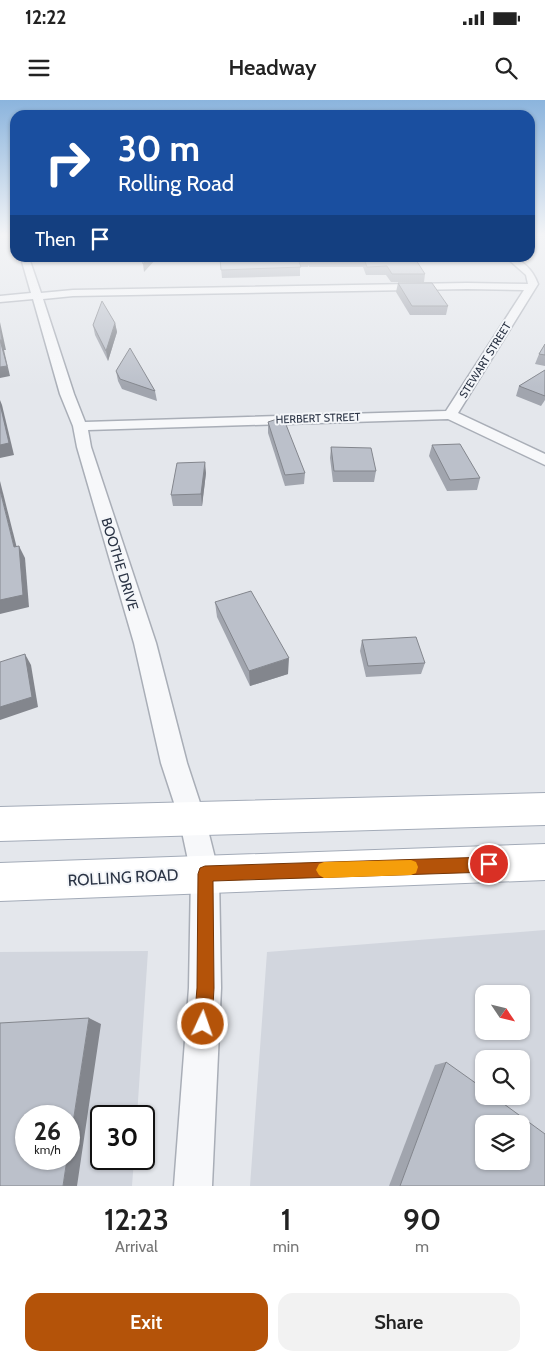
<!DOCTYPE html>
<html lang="en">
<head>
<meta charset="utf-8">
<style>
	body { margin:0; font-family:Cabin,sans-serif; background:#f2f2f2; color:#222; height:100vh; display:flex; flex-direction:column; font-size:19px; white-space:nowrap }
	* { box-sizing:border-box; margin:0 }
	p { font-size:16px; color:#767676 }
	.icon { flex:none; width:28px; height:28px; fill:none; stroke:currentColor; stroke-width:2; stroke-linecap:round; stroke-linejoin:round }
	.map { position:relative; height:1086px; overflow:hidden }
	.side { display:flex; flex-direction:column; background:#fff; flex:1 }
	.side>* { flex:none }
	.banner { position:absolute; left:10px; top:10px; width:525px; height:152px; border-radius:15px; box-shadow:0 1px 4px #0004; background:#1a4fa0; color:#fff; overflow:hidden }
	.needle { width:32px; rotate:125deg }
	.controls { position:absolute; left:475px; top:885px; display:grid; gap:10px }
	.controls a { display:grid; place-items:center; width:55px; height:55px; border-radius:10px; background:#fff; box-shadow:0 1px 4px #0004; font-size:25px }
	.speed { position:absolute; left:15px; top:1005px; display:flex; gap:10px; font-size:25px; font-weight:700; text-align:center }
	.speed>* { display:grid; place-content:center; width:65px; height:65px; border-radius:50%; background:#fff; box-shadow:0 1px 4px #0004; line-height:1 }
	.speed small { font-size:12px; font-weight:400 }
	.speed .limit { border:2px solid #111; border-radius:8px; background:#fff; color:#111 }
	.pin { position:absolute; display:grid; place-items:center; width:42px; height:42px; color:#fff; margin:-21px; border:2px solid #fff; border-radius:50%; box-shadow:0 1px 5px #0007 }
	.me { position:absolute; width:55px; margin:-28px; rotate:3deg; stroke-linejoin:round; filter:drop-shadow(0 0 4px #0008) }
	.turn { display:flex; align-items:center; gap:18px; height:105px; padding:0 25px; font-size:22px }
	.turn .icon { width:65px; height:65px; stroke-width:2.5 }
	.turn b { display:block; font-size:35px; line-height:42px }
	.then { display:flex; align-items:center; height:48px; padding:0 25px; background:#0003; gap:10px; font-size:19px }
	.eta { display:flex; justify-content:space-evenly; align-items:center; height:85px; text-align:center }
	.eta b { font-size:30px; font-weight:600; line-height:35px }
	.action { display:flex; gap:10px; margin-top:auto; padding:10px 25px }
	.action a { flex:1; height:58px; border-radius:15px; background:#b45309; color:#fff; font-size:20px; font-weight:600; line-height:58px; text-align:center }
	.action a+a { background:#f2f2f2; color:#222 }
	.status { display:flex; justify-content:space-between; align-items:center; height:35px; padding:0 25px; background:#fff; direction:ltr }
	.status svg { height:14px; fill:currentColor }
	header { display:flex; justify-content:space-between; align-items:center; height:65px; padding:0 25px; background:#fff; font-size:22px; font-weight:600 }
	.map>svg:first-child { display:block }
	.built { fill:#d2d6de; fill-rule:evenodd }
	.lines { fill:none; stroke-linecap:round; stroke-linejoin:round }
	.minor-casing { stroke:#a9aeb7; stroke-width:3 }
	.primary-casing { stroke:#a3abb8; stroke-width:2 }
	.minor { fill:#f7f8fa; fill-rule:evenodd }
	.primary { fill:#fff; fill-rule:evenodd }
	.wall { fill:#a1a5ae }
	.shaded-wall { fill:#83868d }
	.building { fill:#bbc0ca; stroke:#83868d; fill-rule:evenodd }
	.route { fill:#b45309; stroke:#753606 }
	.slow { fill:#f59e0b }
	.labels { text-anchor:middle; stroke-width:4; stroke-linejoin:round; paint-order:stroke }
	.far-street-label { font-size:11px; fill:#2b3445; stroke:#f4f6f9 }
	.street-label { font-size:14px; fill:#2b3445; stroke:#f4f6f9 }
	.near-street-label { font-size:16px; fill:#2b3445; stroke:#f4f6f9 }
</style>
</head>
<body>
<div class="status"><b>12:22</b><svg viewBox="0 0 49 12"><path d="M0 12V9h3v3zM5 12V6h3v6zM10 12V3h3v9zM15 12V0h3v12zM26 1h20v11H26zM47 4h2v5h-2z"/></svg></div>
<header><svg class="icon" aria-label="menu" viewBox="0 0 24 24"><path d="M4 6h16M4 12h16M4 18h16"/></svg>Headway<svg class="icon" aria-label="search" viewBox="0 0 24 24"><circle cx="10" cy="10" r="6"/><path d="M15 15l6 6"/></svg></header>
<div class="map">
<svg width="545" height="1086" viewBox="0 0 545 1086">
	<rect width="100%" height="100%" fill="#e4e7ec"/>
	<g class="built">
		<path d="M 545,830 L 545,1086 L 250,1086 L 267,852 ZM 484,894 L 521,894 L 521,931 L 484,931 ZM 484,959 L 521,959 L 521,996 L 484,996 ZM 484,1024 L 521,1024 L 521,1061 L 484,1061 Z"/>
		<path d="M 148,851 L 137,1016 L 101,1016 L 101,1059 L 134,1059 L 132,1086 L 0,1086 L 0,852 ZM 26,1016 L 69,1016 L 69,1059 L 26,1059 Z"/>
	</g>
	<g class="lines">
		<g class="minor-casing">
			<path id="minor" d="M 21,158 L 29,158 L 41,193 L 73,190 L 467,183 L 528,184 L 526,175 L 507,158 C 522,158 533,170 538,184 L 458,313 L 545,354 L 545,365 L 448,319 L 88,330 L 91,347 L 156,543 L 187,663 L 205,718 L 219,774 L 221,888 L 212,1086 L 174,1086 L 189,888 L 191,774 L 179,718 L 161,663 L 134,543 L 77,347 L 73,326 L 60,294 L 33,199 L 0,202 L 0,196 L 31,193 ZM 467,189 L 524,190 L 446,311 L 85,322 L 74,294 L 43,199 L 73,196 Z"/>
		</g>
		<g class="primary-casing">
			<g id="primary">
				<polygon points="545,693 545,725 0,741 0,707"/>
				<polygon points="545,744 545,780 0,801 0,763"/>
			</g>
		</g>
		<use href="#minor" class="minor"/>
		<use href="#primary" class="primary"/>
	</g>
	<g class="wall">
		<rect x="530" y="135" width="15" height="2"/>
		<polygon points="220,158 385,158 387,161 425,174 424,182 391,182 386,175 366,175 363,167 309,167 308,165 308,167 300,167 300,176 222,178"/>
		<polygon points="398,183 448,206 446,215 410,215 396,192"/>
		<polygon points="115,223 117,232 108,261 95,235 93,225"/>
		<polygon points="545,244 545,266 535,264 539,254"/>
		<polygon points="545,270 545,300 541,306 516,296 519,286"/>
		<polygon points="116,271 155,291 157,301 122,289 118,281"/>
		<polygon points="268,322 305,373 304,384 285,386 268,333"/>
		<polygon points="432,345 480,378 477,390 447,391 429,356"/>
		<polygon points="331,347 376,371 374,382 333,382 330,358"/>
		<polygon points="206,373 202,406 173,406 171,395"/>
		<polygon points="215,502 288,574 250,586 217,517"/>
		<polygon points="362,540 425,563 421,574 366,577 360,551"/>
		<polygon points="446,962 545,1086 389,1086 435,965"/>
	</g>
	<g class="shaded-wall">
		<polygon points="149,158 157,158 144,172 143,164"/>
		<polygon points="0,222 6,250 4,250 10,276 0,278"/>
		<polygon points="115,223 117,232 108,261 106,251"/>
		<polygon points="0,300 2,305 14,355 0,358"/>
		<polygon points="205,362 206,373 202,406 201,394"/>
		<polygon points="0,381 20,460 14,447 0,390"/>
		<polygon points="19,446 25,458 29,507 0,514 0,500"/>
		<polygon points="25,554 31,565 38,607 0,620 0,607"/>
		<polygon points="289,558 288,574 250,586 249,571"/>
		<polygon points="89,918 101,924 77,1086 63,1086 67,1059 69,1059 69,1049"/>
	</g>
	<g class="building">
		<polygon points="142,158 149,158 143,164"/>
		<polygon points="220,158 308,158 308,159 298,159 301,167 221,170"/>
		<polygon points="308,158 385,158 387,161 416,160 425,174 392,174 387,166 367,167 364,159 309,159"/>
		<polygon points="398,183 432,183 448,206 412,206"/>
		<polygon points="102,201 115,223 106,251 93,225"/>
		<polygon points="0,228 2,240 0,240 7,266 0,267"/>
		<polygon points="545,244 545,255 539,254"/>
		<polygon points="130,248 155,291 120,279 116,271"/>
		<polygon points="545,270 545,296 519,286"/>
		<polygon points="0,304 9,343 0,345"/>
		<polygon points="283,317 305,373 285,375 268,322"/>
		<polygon points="460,344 480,378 450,380 432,345"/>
		<polygon points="331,347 371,348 376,371 334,371"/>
		<polygon points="205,362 201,394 171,395 177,363"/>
		<polygon points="0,390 14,447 19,446 23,495 0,500"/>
		<polygon points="251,491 289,558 249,571 215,502"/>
		<polygon points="416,537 425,563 368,566 362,540"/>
		<polygon points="25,554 32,597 0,607 0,562"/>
		<polygon points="89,918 69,1049 69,1016 26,1016 26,1059 67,1059 63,1086 0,1086 0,923"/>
		<path d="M 446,962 L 484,989 L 484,996 L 493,996 L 545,1034 L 545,1086 L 400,1086 ZM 484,1024 L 521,1024 L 521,1061 L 484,1061 Z"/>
	</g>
	<linearGradient id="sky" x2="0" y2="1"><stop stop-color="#8bb4dd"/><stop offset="0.47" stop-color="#f3f4f6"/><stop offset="1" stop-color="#f3f4f6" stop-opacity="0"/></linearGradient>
	<rect width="545" height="287" fill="url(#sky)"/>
	<polygon class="route" points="489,757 495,759 497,764 495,770 489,772 213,781 214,888 212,924 209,930 203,933 197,930 194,924 197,888 198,774 200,768 205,766"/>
	<polygon class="slow" points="411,760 416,762 418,767 416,773 411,775 324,778 319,775 316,770 319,764 324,762"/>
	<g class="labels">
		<g class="far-street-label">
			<text transform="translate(485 260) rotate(-58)" y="4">STEWART STREET</text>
			<text transform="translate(318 318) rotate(-2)" y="4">HERBERT STREET</text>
		</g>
		<g class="street-label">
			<text transform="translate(120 464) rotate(73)" y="5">BOOTHE DRIVE</text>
		</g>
		<g class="near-street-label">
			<text transform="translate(123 777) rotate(-3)" y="6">ROLLING ROAD</text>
		</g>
	</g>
</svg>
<div class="controls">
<a><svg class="needle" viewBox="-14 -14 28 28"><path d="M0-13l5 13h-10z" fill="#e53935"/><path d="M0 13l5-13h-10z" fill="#767676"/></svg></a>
<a><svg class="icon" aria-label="search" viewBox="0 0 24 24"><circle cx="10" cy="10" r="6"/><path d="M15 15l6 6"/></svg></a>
<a><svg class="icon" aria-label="layers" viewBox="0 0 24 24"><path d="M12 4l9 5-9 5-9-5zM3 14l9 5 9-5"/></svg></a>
</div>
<div class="speed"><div>26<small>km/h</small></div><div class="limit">30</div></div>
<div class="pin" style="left:489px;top:764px;background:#d93025"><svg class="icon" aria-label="arrive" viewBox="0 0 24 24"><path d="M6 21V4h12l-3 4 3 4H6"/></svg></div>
<svg class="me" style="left:203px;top:924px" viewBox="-20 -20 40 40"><circle r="17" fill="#b45309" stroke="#fff" stroke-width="3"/><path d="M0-11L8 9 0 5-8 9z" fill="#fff"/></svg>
<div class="banner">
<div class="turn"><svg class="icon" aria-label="right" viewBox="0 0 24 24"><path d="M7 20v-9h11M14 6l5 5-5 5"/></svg><div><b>30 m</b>Rolling Road</div></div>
<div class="then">Then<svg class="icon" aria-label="arrive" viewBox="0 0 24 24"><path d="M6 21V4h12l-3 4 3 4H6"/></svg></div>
</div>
</div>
<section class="side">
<div class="eta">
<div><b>12:23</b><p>Arrival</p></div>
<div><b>1</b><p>min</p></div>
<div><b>90</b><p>m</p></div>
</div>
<div class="action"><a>Exit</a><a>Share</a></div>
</section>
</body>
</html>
